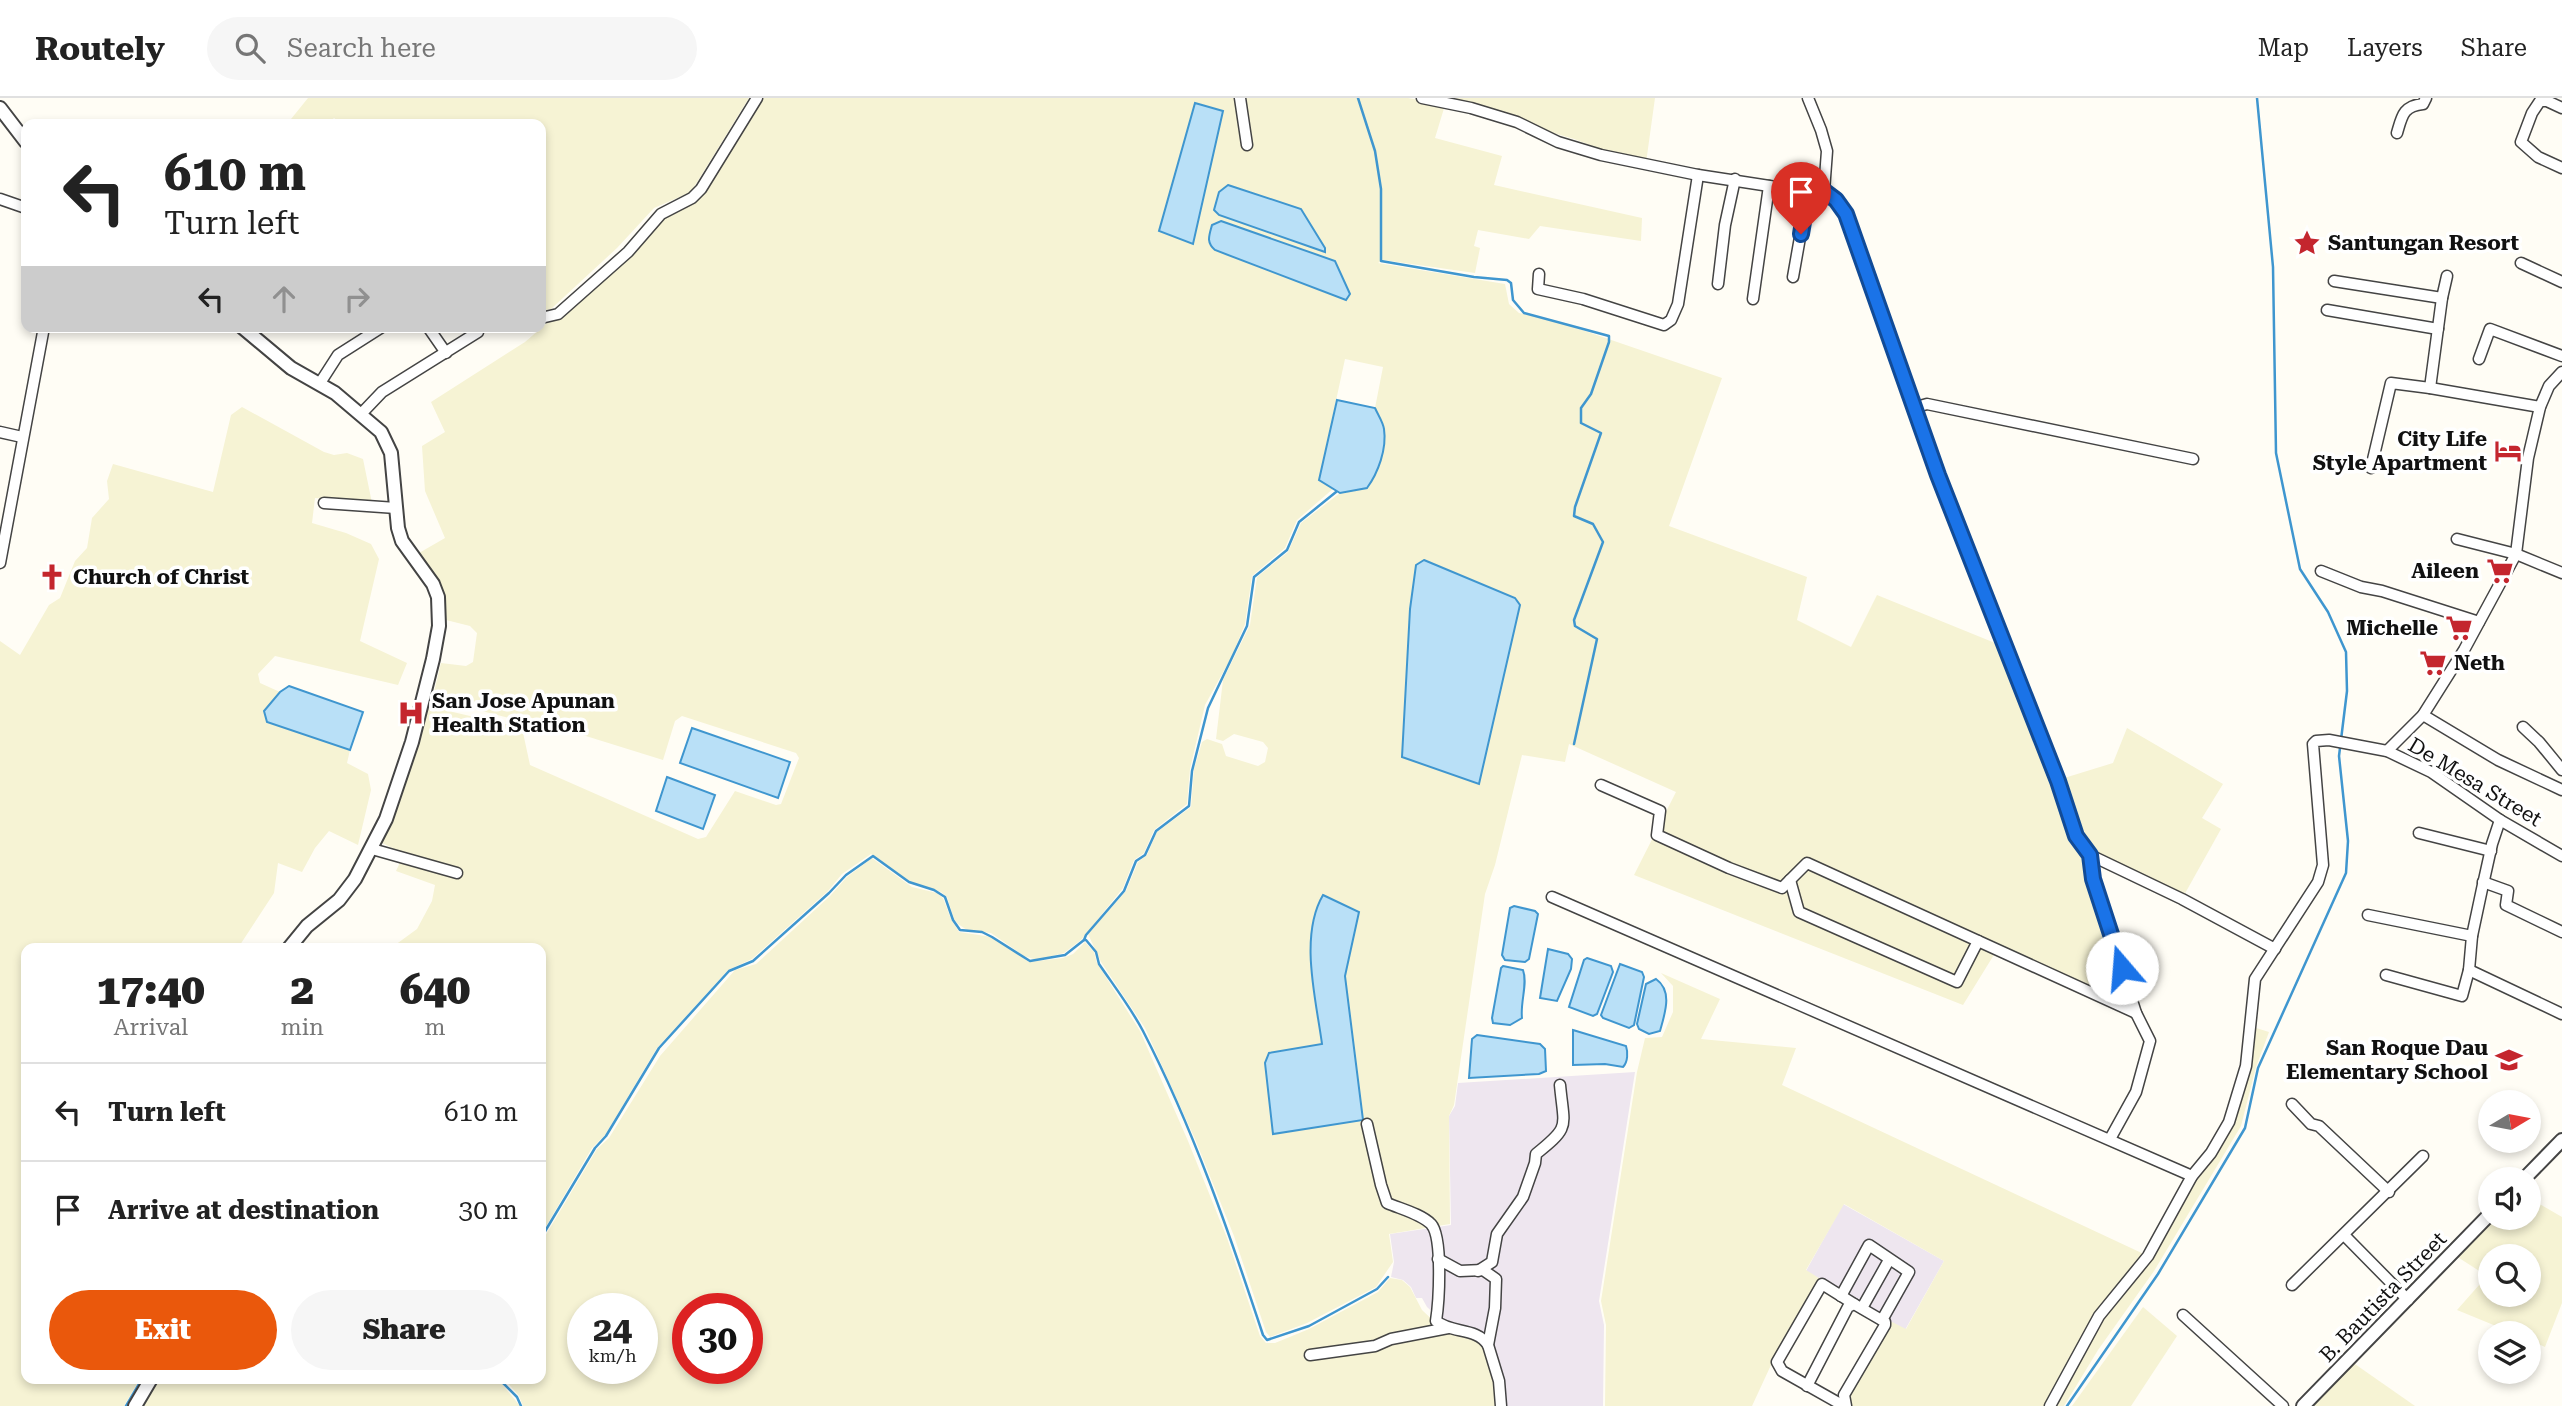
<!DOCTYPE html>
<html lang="en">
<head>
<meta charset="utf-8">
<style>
	body { margin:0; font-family:"Roboto Serif",serif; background:#f6f6f6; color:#222; height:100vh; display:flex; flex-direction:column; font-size:26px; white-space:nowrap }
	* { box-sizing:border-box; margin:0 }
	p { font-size:23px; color:#767676 }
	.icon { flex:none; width:38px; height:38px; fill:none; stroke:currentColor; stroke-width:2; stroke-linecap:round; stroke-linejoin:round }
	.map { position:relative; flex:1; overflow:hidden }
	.side { position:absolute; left:21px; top:845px; width:525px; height:441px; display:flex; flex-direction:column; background:#fff; border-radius:14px; box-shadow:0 4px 10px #0003 }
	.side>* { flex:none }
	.banner { position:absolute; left:21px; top:21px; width:525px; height:214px; border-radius:14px; box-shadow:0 4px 10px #0003; background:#fff; color:#222; overflow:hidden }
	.needle { width:46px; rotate:80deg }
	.controls { position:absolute; left:2478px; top:992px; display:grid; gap:14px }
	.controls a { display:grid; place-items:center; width:63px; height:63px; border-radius:50%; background:#fff; box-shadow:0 4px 10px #0003; font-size:35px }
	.speed { position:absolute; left:567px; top:1195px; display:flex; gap:14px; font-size:35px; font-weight:700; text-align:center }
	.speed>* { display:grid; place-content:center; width:91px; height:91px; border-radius:50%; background:#fff; box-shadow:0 4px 10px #0003; line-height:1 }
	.speed small { font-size:18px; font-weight:400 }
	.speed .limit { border:10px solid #d22; background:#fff; color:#111 }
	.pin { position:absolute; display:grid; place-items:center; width:60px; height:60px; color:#fff; margin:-72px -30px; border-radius:50% 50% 50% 0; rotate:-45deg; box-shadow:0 0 7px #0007 }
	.pin .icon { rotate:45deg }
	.me { position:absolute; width:77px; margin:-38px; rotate:342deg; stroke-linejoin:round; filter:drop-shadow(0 0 5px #0008) }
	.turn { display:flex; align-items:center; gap:24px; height:147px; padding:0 28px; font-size:32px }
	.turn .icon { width:91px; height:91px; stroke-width:2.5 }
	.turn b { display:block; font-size:49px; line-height:60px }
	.lanes { display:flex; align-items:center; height:66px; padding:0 28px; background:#0003; justify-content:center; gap:35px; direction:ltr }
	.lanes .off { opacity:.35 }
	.eta { display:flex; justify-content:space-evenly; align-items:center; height:119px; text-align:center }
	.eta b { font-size:42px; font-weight:800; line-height:49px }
	.button { display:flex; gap:14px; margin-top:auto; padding:14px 28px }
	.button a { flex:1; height:80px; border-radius:42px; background:#ea580c; color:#fff; font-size:28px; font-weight:800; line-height:80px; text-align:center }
	.button a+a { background:#f6f6f6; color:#222 }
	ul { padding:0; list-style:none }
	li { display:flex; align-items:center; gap:21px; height:98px; padding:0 28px; border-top:2px solid #e0e0e0 }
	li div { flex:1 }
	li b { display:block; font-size:26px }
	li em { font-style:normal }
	header { display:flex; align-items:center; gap:42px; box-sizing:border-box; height:98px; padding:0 35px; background:#fff; border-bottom:2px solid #e0e0e0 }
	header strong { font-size:33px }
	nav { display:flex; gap:38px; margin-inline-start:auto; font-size:24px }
	.search { width:490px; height:63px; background:#f6f6f6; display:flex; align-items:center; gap:18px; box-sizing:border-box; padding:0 24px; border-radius:38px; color:#767676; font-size:26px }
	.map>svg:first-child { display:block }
	.industrial { fill:#eee6ef }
	.farmland { fill:#f6f3d4; fill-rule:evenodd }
	.water { fill:#b9e0f7; stroke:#3f96cf; stroke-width:2 }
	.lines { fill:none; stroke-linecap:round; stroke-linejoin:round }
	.stream { stroke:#3f96cf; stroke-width:2.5 }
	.minor-casing { stroke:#444; stroke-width:13 }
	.tertiary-casing { stroke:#444; stroke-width:16 }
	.minor { stroke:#fff; stroke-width:10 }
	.tertiary { stroke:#fff; stroke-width:12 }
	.route-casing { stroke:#114b97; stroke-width:18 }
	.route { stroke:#1a73e8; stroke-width:12 }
	.labels { text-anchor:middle; stroke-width:7; stroke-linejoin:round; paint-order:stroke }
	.poi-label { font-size:21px; font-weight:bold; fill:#111; stroke:#fff; text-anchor:start }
	.street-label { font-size:21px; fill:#111; stroke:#fff }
</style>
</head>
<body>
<header>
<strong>Routely</strong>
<div class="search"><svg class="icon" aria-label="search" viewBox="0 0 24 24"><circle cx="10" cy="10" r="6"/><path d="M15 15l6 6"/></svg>Search here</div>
<nav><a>Map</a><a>Layers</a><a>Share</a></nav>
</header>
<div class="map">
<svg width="2562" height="1308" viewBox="0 0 2562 1308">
	<rect width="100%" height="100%" fill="#fffdf5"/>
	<g class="industrial">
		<polygon points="1635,974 1599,1203 1604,1227 1603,1308 1502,1308 1453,1227 1439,1220 1427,1209 1422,1200 1416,1200 1411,1189 1403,1182 1391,1179 1394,1164 1390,1136 1451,1127 1449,1018 1455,1008 1458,985"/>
		<polygon points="1843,1106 1944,1163 1905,1232 1806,1173"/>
	</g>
	<g class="farmland">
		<polygon points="308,0 749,0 691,94 654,110 617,150 551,211 541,213 541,26 342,26 334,20 328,26 287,26"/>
		<polygon points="762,0 1408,0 1445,7 1435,40 1502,58 1494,87 1642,120 1641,143 1540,128 1529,141 1478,132 1474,148 1480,150 1475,175 1383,162 1378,165 1505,186 1509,206 1519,215 1553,222 1722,280 1669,428 1807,479 1797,522 1851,549 1877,497 2000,547 2087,758 2136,909 2000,847 1963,907 1634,777 1676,694 1569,646 1565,664 1522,657 1495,767 1485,796 1454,1007 1449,1018 1450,1126 1389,1136 1393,1164 1376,1189 1307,1225 1270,1239 1266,1234 1234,1138 1195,1041 1145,930 1101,864 1088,836 1126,793 1138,764 1147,757 1157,734 1191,709 1194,671 1202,644 1207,641 1222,646 1226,658 1258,668 1265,664 1268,650 1263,644 1234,636 1223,643 1216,641 1223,582 1250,527 1257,479 1288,454 1301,425 1340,395 1366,390 1384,332 1375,310 1383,269 1345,261 1319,381 1334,390 1297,422 1285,450 1252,478 1245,526 1232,558 1205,607 1190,671 1187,706 1154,732 1144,755 1134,762 1123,790 1081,842 1064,855 1037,862 1024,858 991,835 967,832 958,826 954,821 947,799 941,794 910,784 871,756 842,776 828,793 752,861 728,872 657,950 605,1037 592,1050 541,1137 541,850 391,850 417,831 432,803 435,787 396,773 403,758 399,753 380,744 427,608 522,630 530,667 698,741 706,739 735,693 776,707 781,706 799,660 796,655 682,618 675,623 663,662 528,620 521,623 435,601 433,598 441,565 466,568 473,564 477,535 470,528 446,522 441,493 434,475 419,455 445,440 425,393 422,348 445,334 431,304 525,244 639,145 658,125 695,101 722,65"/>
		<polygon points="1433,0 1655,0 1646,65 1630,62 1574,41"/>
		<polygon points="242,309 324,354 334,357 347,355 363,361 372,405 315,400 312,425 346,435 371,446 379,461 360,543 407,565 398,587 275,558 258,576 260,585 280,594 264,613 267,624 350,652 347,665 368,676 371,692 358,747 329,733 315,750 302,774 278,765 274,795 238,850 26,850 26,1281 140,1281 124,1308 0,1308 0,543 20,557 49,507 60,500 75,463 87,450 92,420 109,401 107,383 113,366 213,394 231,317"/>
		<polygon points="2127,630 2223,686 2202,720 2221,731 2183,799 2092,754 2079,737 2061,681 2113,665"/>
		<path d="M 872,760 L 912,789 L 937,795 L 943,800 L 951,821 L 959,834 L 992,839 L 1029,864 L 1063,860 L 1073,856 L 1085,844 L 1094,854 L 1097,865 L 1140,933 L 1188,1043 L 1227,1140 L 1260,1238 L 1266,1245 L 1275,1245 L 1309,1231 L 1378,1194 L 1390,1180 L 1402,1182 L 1410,1189 L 1422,1212 L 1440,1229 L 1482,1242 L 1497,1284 L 1498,1308 L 523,1308 L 519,1298 L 504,1281 L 541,1281 L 541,1145 L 597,1051 L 609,1040 L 660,958 L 735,872 L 756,866 L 830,798 L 847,779 ZM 583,1211 L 642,1211 L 642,1270 L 583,1270 ZM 688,1211 L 747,1211 L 747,1270 L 688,1270 Z"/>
		<polygon points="1661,875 1720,901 1701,941 1796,950 1782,987 2146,1157 2119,1192 2047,1308 1849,1308 1847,1299 1890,1223 1906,1231 1944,1163 1844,1106 1806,1172 1822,1182 1771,1267 1752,1308 1605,1308 1606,1227 1601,1203 1637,974 1645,940 1662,939 1673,914 1673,888"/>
		<polygon points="2253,929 2269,934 2256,969 2241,1028 2154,1173 2098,1252 2064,1308 2053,1308 2101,1220 2231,1026"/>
		<path d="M 2529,1100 L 2562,1119 L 2562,1205 L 2545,1249 L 2529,1242 L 2529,1236 L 2513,1235 L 2457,1212 L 2487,1178 L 2456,1158 L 2492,1120 L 2529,1120 ZM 2490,1158 L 2529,1158 L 2529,1197 L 2490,1197 Z"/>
		<polygon points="2143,1209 2177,1238 2131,1308 2072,1308"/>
		<polygon points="2352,1264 2415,1308 2309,1308"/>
		<polygon points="157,1281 498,1281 520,1308 142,1308"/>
	</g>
	<g class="water">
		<polygon points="1195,5 1223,13 1193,146 1159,133"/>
		<polygon points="1228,87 1301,111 1325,150 1325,154 1219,117 1214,112 1219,94"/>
		<path d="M 1221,123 L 1335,163 L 1350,196 L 1346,202 L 1215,152 C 1206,144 1209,138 1212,127 Z"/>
		<path d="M 1337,302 L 1375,310 C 1378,317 1383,324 1384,331 C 1387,351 1378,375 1367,390 L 1340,395 L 1319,382 Z"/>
		<polygon points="1424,462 1515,500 1520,507 1479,686 1402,659 1410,511 1416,467"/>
		<polygon points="289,588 363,614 350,652 267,624 264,613 280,594"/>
		<polygon points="692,630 790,664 778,700 680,665"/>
		<polygon points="667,679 715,697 703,731 656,713"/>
		<path d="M 1323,797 L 1359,814 L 1345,878 L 1363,1022 L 1273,1036 L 1265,965 L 1269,955 L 1322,946 C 1316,901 1299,838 1323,797 Z"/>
		<polygon points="1514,808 1535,813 1538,816 1529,861 1525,864 1505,862 1502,857 1510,810"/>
		<polygon points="1548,851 1568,856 1572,861 1571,871 1557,903 1540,900"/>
		<polygon points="1587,860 1611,868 1613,874 1597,916 1593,918 1569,909 1584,862"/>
		<polygon points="1620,866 1642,874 1644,879 1634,927 1629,930 1603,920 1601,917"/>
		<path d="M 1503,868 L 1523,872 C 1528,886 1520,904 1522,920 L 1510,927 L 1493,925 L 1492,920 L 1501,870 Z"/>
		<path d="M 1656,881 C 1673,893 1665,915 1660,933 L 1649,936 L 1639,931 L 1637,926 L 1646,886 Z"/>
		<path d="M 1573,932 L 1626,948 C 1628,954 1628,964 1623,969 L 1605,966 L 1573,967 Z"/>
		<polygon points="1477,937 1540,946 1545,951 1546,973 1539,976 1469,980 1472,941"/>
	</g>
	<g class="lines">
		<g class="stream">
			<polyline points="1358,0 1375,53 1381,91 1381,163 1474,179 1507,182 1511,185 1513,202 1524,215 1609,238 1609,244 1591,296 1581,310 1581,325 1601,335 1575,409 1574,418 1593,426 1603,444 1574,522 1575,528 1597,541 1574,646"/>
			<path d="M 1336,394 L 1299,424 L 1287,452 L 1254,479 L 1247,528 L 1208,610 L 1192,673 L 1189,708 L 1156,733 L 1145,757 L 1136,763 L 1124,793 L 1086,837 L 1084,842 L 1086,842 L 1096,854 L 1099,866 C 1114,888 1131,910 1143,933 C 1193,1030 1229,1134 1263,1237 L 1267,1242 L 1309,1228 L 1377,1191 L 1388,1179"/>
			<polyline points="541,1140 595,1050 606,1038 659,950 729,873 753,863 829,795 846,777 873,758 909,784 934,792 945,799 953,822 960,832 982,834 992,839 1030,863 1065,857 1084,842"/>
			<polyline points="499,1281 517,1299 521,1308"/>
			<polyline points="126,1308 142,1281"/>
			<polyline points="2067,1308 2158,1176 2245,1030 2258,970 2346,775 2348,743 2339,658 2347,593 2346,554 2328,514 2300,471 2276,355 2273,169 2257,0"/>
		</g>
		<g class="minor-casing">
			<g id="minor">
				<polyline points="1240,0 1247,47"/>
				<polyline points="1422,0 1471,10 1517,24 1558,44 1601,57 1698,77 1808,94 1824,93 1836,102 1846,116 1938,377 2058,683 2076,738 2090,757 2093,781 2136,915 2150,943 2136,994 2110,1041"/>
				<polyline points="1808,0 1821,32 1827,53 1824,93"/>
				<polyline points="2562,10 2547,3 2540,3 2532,15 2521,44 2538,59 2562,70"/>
				<path d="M 2397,35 C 2402,18 2403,8 2423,6 L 2426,0"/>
				<polyline points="0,101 26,110"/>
				<polyline points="2521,165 2562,184"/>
				<polyline points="1539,176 1538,191 1583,201 1664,227 1671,222 1678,206 1698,77"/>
				<polyline points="1793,179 1808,94"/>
				<polyline points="2334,183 2442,200"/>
				<polyline points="1718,186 1725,127 1735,81"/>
				<polyline points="1753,201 1769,88"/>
				<polyline points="2327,212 2438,231"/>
				<polyline points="541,220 558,216 628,154 661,116 692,100 701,91 757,0"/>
				<polyline points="428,229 446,255"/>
				<polyline points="2479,261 2490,231 2562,258"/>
				<polyline points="320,285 338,257 382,229"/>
				<polyline points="2430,290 2442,200 2447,178"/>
				<polyline points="1913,310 1927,306 2193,361"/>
				<polyline points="361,316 382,294 478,234 475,229"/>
				<polyline points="0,334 22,339"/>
				<polyline points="2371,370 2391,285 2430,290 2540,309"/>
				<polyline points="324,405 396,410"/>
				<polyline points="2457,441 2516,456 2562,475"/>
				<polyline points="0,465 44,229"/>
				<polyline points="2321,473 2361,489 2382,493 2479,524"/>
				<polyline points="2423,617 2498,662 2562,692"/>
				<polyline points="2523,629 2539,644 2562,672"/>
				<polyline points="2387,653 2423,617 2464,552 2516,456 2528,360 2540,309 2549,288 2562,274"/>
				<polyline points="1601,687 1660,713 1657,737 1729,770 1782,790 1807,765 2136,915"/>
				<polyline points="2419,735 2491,753"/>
				<polyline points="372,751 457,775"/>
				<polyline points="2090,757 2182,801 2275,851"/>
				<polyline points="1790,782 1799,814 1957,884 1978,843"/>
				<polyline points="2483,784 2508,793 2506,807 2562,834"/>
				<polyline points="1552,799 2192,1078"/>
				<polyline points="2368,817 2472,838"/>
				<polyline points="2469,872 2562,916"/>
				<polyline points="2386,877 2462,898 2469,872 2472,838 2482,791 2492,746 2500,722"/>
				<polyline points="2292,1006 2311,1026 2319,1028 2389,1094"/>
				<path d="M 1367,1026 L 1381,1087 L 1387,1105 C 1401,1111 1421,1116 1431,1126 C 1443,1139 1439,1204 1436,1223 C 1452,1236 1476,1229 1488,1247"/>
				<polyline points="2344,1137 2408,1202"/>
				<polyline points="1438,1161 1460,1173 1483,1172 1496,1181 1495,1210 1488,1247 1499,1283 1501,1308"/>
				<path d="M 1478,1173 L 1492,1164 L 1497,1136 L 1523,1099 L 1535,1065 L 1536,1056 C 1571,1028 1564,1030 1560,987"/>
				<polyline points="2292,1187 2423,1058"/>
				<polyline points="1841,1198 1869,1147 1909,1174 1882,1222"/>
				<polyline points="1862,1210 1889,1162"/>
				<polyline points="2183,1217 2283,1308"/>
				<polyline points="1310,1257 1375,1248 1391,1241 1448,1230"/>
				<polyline points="1807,1288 1848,1209 1854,1206 1885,1224 1885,1227 1844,1297 1846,1308"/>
				<polyline points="1844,1308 1782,1273 1777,1264 1822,1186 1854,1206"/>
				<polyline points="2050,1308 2099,1218 2148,1158 2192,1078 2211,1055 2229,1024 2246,968 2255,881 2318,784 2323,767 2313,646 2316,643 2329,642 2387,653 2431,674 2500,722 2562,758"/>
			</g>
		</g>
		<g class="tertiary-casing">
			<g id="tertiary">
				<polyline points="0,10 26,44"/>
				<polyline points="242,229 291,270 335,295 381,334 391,355 398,430 402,443 433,486 438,499 439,528 433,561 412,644 386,721 355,781 339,802 307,828 289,850"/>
				<polyline points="2523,1082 2562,1042"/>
				<polyline points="135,1308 151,1281"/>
				<polyline points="2303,1308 2490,1116"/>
			</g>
		</g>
		<use href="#minor" class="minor"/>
		<use href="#tertiary" class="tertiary"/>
	</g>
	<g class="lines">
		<g class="route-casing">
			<polyline id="route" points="1801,136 1808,94 1824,93 1836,102 1846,116 1938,377 2058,683 2076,738 2090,757 2093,781 2122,870"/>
		</g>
		<use href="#route" class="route"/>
	</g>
	<defs>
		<g id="sight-bare" transform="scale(2.1)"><path d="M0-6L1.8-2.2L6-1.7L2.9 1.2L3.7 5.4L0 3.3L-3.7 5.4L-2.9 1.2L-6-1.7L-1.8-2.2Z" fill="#c4262e" stroke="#fff" stroke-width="2.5" paint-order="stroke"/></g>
		<g id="hotel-bare" transform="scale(2.1)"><path d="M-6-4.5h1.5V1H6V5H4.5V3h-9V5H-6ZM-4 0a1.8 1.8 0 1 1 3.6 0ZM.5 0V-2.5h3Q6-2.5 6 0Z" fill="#c4262e" stroke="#fff" stroke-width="2.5" paint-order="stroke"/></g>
		<g id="supermarket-bare" transform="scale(2.1)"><path d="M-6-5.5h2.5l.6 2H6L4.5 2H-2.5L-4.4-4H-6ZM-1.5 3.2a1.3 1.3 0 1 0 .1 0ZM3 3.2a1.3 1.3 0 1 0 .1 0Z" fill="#c4262e" stroke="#fff" stroke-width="2.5" paint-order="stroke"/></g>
		<g id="church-bare" transform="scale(2.1)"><path d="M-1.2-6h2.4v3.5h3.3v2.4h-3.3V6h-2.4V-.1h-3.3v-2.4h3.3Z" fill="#c4262e" stroke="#fff" stroke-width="2.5" paint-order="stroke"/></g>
		<g id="hospital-bare" transform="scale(2.1)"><path d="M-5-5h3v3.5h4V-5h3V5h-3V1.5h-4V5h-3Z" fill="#c4262e" stroke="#fff" stroke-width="2.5" paint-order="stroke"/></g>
		<g id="school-bare" transform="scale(2.1)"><path d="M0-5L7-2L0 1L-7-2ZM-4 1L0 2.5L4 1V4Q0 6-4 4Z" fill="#c4262e" stroke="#fff" stroke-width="2.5" paint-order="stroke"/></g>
	</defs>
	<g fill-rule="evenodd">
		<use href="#sight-bare" x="2307" y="145"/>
		<use href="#hotel-bare" x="2508" y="353"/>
		<use href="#supermarket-bare" x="2500" y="473"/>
		<use href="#church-bare" x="52" y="479"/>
		<use href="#supermarket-bare" x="2459" y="530"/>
		<use href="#supermarket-bare" x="2433" y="565"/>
		<use href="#hospital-bare" x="411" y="615"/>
		<use href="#school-bare" x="2509" y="962"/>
	</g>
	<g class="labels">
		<g class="poi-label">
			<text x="2328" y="152">Santungan Resort</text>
			<text x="2487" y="348" text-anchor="end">City Life<tspan x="2487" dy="24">Style Apartment</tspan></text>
			<text x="2479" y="480" text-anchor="end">Aileen</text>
			<text x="73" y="486">Church of Christ</text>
			<text x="2438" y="537" text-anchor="end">Michelle</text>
			<text x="2454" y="572">Neth</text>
			<text x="432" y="610">San Jose Apunan<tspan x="432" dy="24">Health Station</tspan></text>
			<text x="2488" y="957" text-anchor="end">San Roque Dau<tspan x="2488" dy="24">Elementary School</tspan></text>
		</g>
		<g class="street-label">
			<text transform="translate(2475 684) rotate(31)" y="7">De Mesa Street</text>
			<text transform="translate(2383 1199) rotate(-46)" y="7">B. Bautista Street</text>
		</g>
	</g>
</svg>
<div class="controls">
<a><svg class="needle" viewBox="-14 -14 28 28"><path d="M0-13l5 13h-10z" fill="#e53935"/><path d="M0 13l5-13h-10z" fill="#767676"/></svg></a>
<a><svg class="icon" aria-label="sound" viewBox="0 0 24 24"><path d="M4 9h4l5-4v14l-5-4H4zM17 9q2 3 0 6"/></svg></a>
<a><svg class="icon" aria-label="search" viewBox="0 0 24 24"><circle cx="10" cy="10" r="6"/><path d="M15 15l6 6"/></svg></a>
<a><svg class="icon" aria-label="layers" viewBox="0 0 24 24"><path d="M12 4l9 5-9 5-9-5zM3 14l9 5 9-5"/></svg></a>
</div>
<div class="speed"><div>24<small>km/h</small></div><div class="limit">30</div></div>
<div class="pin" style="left:1801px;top:136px;background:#d93025"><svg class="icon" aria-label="arrive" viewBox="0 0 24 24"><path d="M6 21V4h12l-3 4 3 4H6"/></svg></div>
<svg class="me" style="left:2122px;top:870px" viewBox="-20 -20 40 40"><circle r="19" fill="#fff"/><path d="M0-13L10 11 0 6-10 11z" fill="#1a73e8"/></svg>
<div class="banner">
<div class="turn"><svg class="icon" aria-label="left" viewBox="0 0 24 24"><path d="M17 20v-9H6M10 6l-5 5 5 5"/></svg><div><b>610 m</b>Turn left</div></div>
<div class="lanes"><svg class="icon" aria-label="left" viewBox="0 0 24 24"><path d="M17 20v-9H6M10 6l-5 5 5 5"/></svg><svg class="icon off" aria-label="ahead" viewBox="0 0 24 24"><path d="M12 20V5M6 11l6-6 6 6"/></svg><svg class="icon off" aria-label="right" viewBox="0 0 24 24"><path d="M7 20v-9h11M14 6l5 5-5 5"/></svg></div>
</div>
<section class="side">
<div class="eta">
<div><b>17:40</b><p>Arrival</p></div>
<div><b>2</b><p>min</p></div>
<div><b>640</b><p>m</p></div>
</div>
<ul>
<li><svg class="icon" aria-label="left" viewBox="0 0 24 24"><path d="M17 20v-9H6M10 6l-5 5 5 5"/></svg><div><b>Turn left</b></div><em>610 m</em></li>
<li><svg class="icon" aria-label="arrive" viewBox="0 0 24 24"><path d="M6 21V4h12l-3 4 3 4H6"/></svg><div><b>Arrive at destination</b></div><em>30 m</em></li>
</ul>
<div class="button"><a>Exit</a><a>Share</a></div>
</section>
</div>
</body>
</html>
